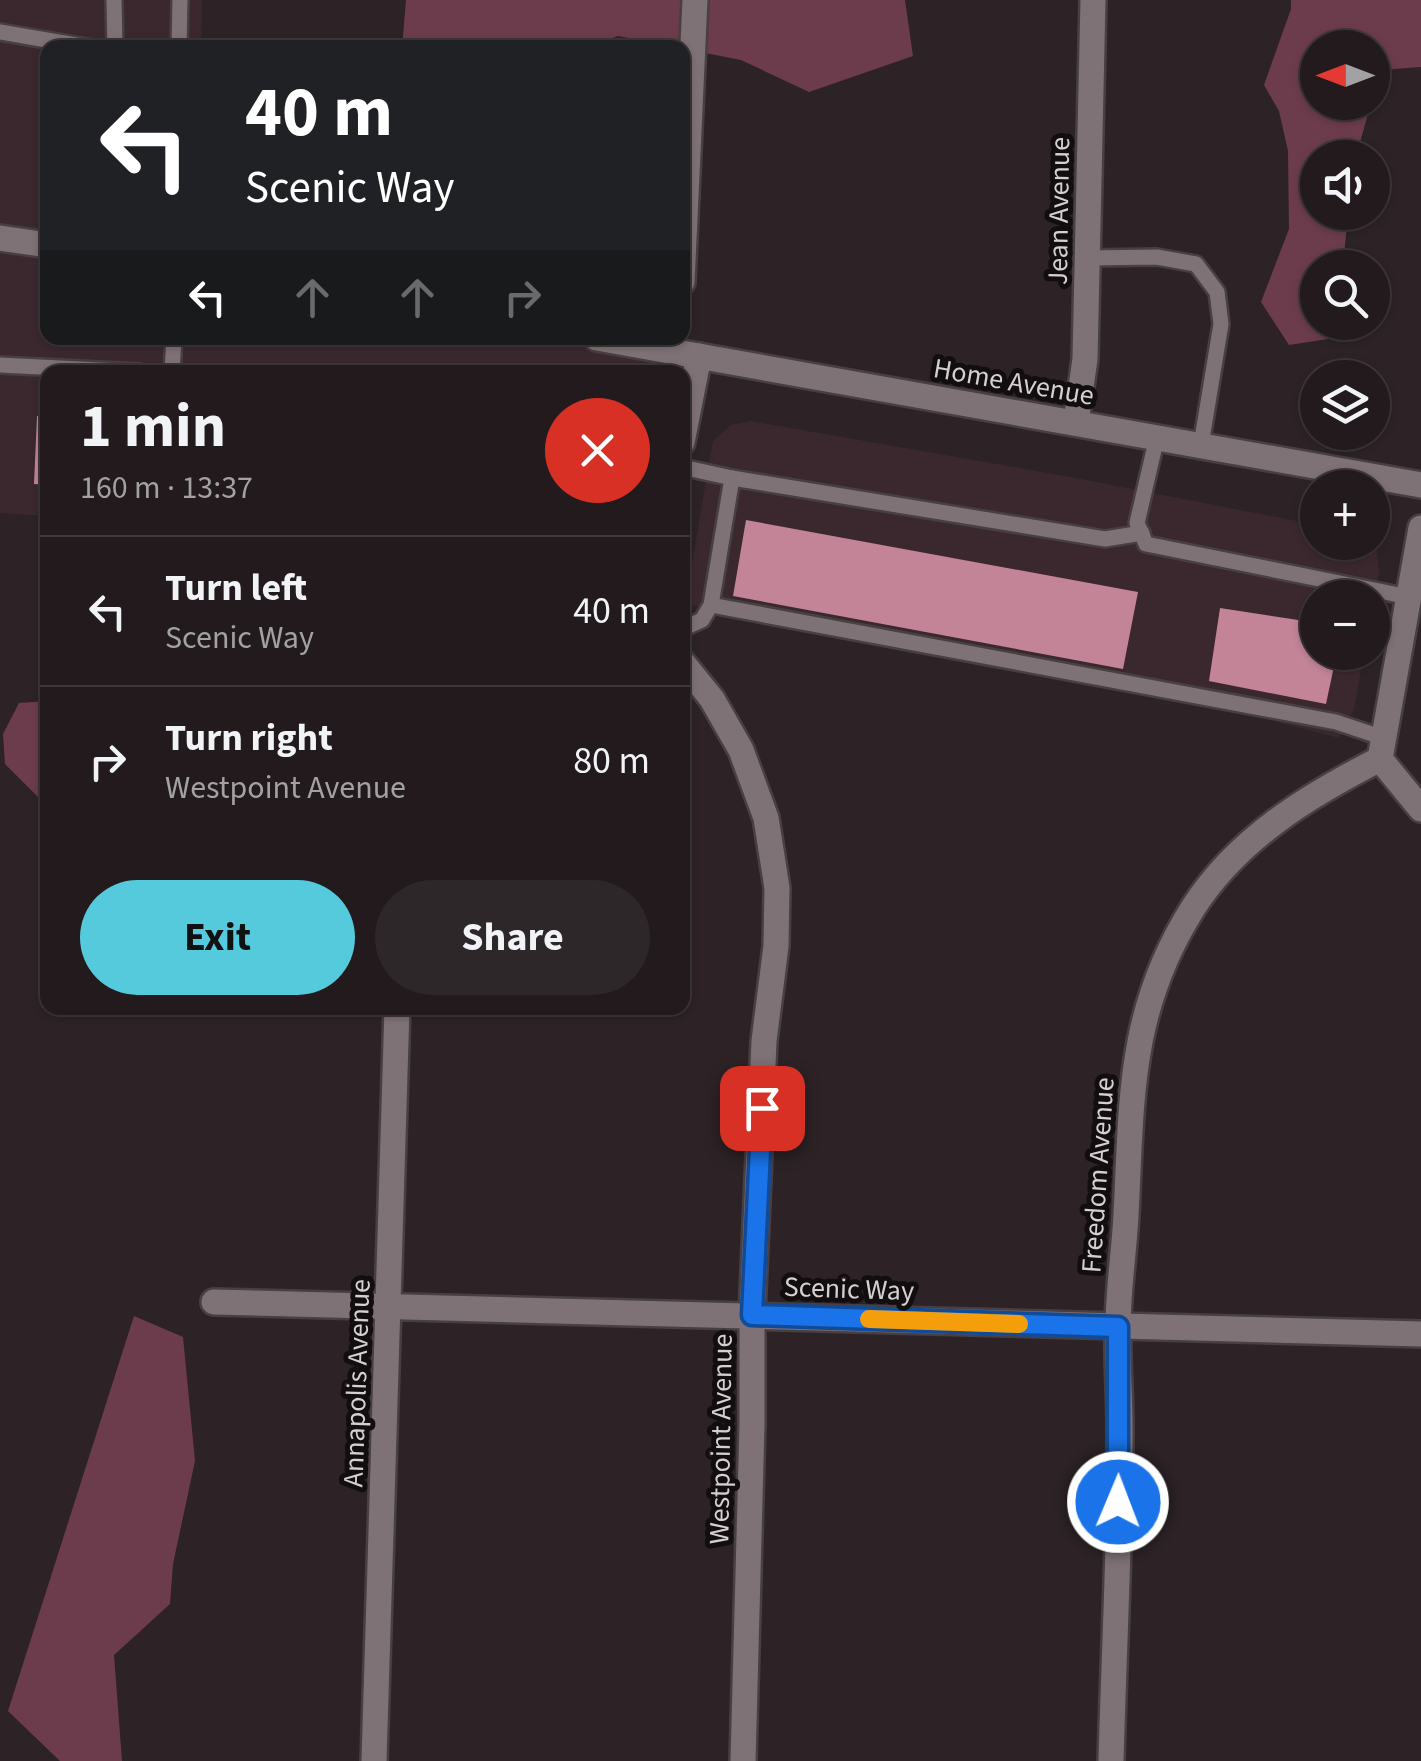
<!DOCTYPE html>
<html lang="en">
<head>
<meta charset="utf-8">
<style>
	body { margin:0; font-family:"Source Sans 3",sans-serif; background:#2e2729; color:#f1f3f6; height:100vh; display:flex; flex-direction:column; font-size:38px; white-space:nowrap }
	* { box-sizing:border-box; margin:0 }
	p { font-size:32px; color:#a2a1a3 }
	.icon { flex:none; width:55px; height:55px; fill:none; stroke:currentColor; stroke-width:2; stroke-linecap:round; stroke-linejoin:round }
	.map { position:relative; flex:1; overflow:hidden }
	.details { position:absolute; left:40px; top:365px; width:650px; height:650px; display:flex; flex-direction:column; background:#221a1c; border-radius:20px; box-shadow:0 2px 8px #0004,0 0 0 2px #3f383b }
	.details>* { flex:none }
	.banner { position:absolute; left:40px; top:40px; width:650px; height:305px; border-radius:20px; box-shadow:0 2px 8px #0004,0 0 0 2px #3f383b; background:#202124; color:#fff; overflow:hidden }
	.needle { width:65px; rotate:270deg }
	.fabs { position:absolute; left:1300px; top:30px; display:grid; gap:20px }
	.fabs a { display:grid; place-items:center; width:90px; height:90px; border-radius:50%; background:#221a1c; box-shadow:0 2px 8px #0004,0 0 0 2px #3f383b; font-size:50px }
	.pin { position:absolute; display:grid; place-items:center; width:85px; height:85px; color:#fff; margin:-42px; border-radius:20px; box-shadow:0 5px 15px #0006 }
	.me { position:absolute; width:110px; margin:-55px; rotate:1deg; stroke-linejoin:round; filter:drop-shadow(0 0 8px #0008) }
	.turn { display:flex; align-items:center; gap:35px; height:210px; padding:0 40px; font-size:45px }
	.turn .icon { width:130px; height:130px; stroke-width:2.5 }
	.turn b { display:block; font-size:70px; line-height:85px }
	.lanes { display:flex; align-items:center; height:95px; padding:0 40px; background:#0003; justify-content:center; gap:50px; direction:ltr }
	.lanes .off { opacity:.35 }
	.round { display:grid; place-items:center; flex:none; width:105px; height:105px; border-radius:52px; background:#2e2729 }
	.headline { display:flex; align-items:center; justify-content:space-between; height:170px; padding:0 40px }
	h1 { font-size:60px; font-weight:700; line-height:75px }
	.primary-button { display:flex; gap:20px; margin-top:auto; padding:20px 40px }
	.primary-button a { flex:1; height:115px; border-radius:60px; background:#54cadc; color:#111; font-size:40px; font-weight:700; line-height:115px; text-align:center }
	.primary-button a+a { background:#2e2729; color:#f1f3f6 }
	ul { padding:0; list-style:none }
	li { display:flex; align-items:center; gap:30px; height:150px; padding:0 40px; border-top:2px solid #3f383b }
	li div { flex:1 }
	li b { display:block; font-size:38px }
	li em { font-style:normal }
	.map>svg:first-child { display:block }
	.built { fill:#3a282e }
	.green { fill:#6c3c4c }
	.building { fill:#c48498 }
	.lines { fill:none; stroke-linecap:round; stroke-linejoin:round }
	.service-casing { stroke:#473f41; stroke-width:20 }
	.minor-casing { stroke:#473f41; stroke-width:30 }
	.tertiary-casing { stroke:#473f41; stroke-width:30 }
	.service { stroke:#7f7276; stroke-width:15 }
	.minor { stroke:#7f7276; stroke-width:25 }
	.tertiary { stroke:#7f7276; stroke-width:25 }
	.route-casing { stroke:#114b97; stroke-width:25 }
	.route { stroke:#1a73e8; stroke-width:18 }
	.slow { stroke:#f59e0b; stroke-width:18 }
	.labels { text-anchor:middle; stroke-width:10; stroke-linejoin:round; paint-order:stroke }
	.street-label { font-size:28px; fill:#d6cfd1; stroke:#120d0f }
</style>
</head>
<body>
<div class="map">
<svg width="1421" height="1761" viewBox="0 0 1421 1761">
	<rect width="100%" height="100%" fill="#2d2326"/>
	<g class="built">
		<polygon points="0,0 202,0 201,47 48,48 48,338 597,338 699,356 683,443 682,372 48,372 47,516 0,513"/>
		<polygon points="751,421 1076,478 1317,525 1318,542 1370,543 1377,551 1379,572 1373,603 1372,598 1318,598 1318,652 1364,653 1354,709 1339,738 1175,695 685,604 713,441 731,425"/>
	</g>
	<g class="green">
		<polygon points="406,0 905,0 913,56 809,92 741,60 618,36 589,47 402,48"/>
		<polygon points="1291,0 1421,0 1421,67 1380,70 1373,97 1372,48 1318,48 1318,102 1371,103 1356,157 1318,158 1318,212 1348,213 1343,267 1318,268 1318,322 1336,323 1334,338 1289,345 1261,302 1289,229 1288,151 1279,111 1264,85 1291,9"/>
		<polygon points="47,701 47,796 38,797 5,764 3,734 19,703"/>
		<polygon points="134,1316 183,1337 195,1461 173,1564 170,1604 114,1655 122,1761 60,1761 8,1711"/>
	</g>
	<g class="building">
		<polygon points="37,416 48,417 48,485 34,484"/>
		<polygon points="746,520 1138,592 1123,669 733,596"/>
		<polygon points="1220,608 1318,623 1318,652 1337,652 1326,704 1209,681"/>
	</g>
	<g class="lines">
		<g class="service-casing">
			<g id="service">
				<polyline points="114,0 115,48"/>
				<polyline points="0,32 93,48"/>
				<polyline points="179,48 180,0"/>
				<polyline points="1087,258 1157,257 1196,264 1217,292 1221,324 1201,445"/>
				<polyline points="0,365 140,372"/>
				<polyline points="172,372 174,338"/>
				<polyline points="1157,437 1137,523 1146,544 1409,597"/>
				<polyline points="682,467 732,478"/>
				<polyline points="711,605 1336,722 1384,738"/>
				<polyline points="682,629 702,620 711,605 732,478 1105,539 1142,533"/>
			</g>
		</g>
		<g class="minor-casing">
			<g id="minor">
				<polyline points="682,282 695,0"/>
				<polyline points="1076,422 1085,359 1093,0"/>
				<polyline points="682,442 699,356"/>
				<polyline points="1421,528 1380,759 1421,809"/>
				<polyline points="682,662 712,699 741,750 766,818 777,888 776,946 764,1041 752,1315 752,1424 743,1761"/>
				<polyline points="214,1302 1421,1334"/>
				<polyline points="374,1761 397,1008"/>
				<path d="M 1111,1761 C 1114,1650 1120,1538 1120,1427 C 1120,1394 1117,1361 1118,1328 C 1118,1290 1124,1253 1126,1215 C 1132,1099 1128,1011 1193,908 C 1238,838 1308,796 1380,759"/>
			</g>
		</g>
		<g class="tertiary-casing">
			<g id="tertiary">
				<polyline points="0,238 48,245"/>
				<polyline points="597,338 1421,485"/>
			</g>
		</g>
		<use href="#service" class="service"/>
		<use href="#minor" class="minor"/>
		<use href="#tertiary" class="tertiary"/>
	</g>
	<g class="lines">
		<g class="route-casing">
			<polyline id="route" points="762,1108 752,1315 1118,1327 1118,1502"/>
		</g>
		<use href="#route" class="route"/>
		<polyline class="slow" points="869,1319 1019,1324"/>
	</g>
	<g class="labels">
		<g class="street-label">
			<text transform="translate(1058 211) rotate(-89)" y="10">Jean Avenue</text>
			<text transform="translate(1014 381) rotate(10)" y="10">Home Avenue</text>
			<text transform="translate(1097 1175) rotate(-86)" y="10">Freedom Avenue</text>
			<text transform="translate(849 1288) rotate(2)" y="10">Scenic Way</text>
			<text transform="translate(356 1383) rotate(-88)" y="10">Annapolis Avenue</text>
			<text transform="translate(720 1439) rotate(-89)" y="10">Westpoint Avenue</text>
		</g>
	</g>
</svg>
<div class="fabs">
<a><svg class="needle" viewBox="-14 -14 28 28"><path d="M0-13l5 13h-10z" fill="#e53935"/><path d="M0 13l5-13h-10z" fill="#a2a1a3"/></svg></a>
<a><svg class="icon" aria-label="sound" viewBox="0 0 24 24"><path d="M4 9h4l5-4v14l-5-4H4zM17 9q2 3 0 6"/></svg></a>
<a><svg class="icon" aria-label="search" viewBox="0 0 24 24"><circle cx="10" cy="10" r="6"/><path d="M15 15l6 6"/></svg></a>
<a><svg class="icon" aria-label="layers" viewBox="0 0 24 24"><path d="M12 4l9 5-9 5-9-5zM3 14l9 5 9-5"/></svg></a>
<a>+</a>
<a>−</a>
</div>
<div class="pin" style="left:762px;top:1108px;background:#d93025"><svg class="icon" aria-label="arrive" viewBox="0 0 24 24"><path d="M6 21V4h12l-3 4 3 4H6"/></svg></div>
<svg class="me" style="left:1118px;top:1502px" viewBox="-20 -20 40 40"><circle r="17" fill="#1a73e8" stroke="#fff" stroke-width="3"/><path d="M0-11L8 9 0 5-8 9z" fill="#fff"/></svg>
<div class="banner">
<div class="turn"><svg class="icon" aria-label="left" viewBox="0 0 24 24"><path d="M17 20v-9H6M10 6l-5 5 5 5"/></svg><div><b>40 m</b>Scenic Way</div></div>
<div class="lanes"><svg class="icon" aria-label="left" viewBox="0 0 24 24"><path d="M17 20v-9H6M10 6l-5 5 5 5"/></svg><svg class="icon off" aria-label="ahead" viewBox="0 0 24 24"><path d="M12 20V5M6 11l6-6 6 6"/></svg><svg class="icon off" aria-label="ahead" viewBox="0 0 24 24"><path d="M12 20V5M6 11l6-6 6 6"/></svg><svg class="icon off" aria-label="right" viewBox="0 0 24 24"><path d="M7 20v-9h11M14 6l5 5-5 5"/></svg></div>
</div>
<section class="details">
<div class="headline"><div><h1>1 min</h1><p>160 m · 13:37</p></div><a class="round" style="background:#d93025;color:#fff"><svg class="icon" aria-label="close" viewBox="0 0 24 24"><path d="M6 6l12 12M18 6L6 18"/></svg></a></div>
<ul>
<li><svg class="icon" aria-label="left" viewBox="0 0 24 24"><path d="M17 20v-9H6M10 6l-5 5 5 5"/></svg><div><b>Turn left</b><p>Scenic Way</p></div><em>40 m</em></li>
<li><svg class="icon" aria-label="right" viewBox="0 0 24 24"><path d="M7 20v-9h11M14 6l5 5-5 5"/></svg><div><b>Turn right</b><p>Westpoint Avenue</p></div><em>80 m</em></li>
</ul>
<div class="primary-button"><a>Exit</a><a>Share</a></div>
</section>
</div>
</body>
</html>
